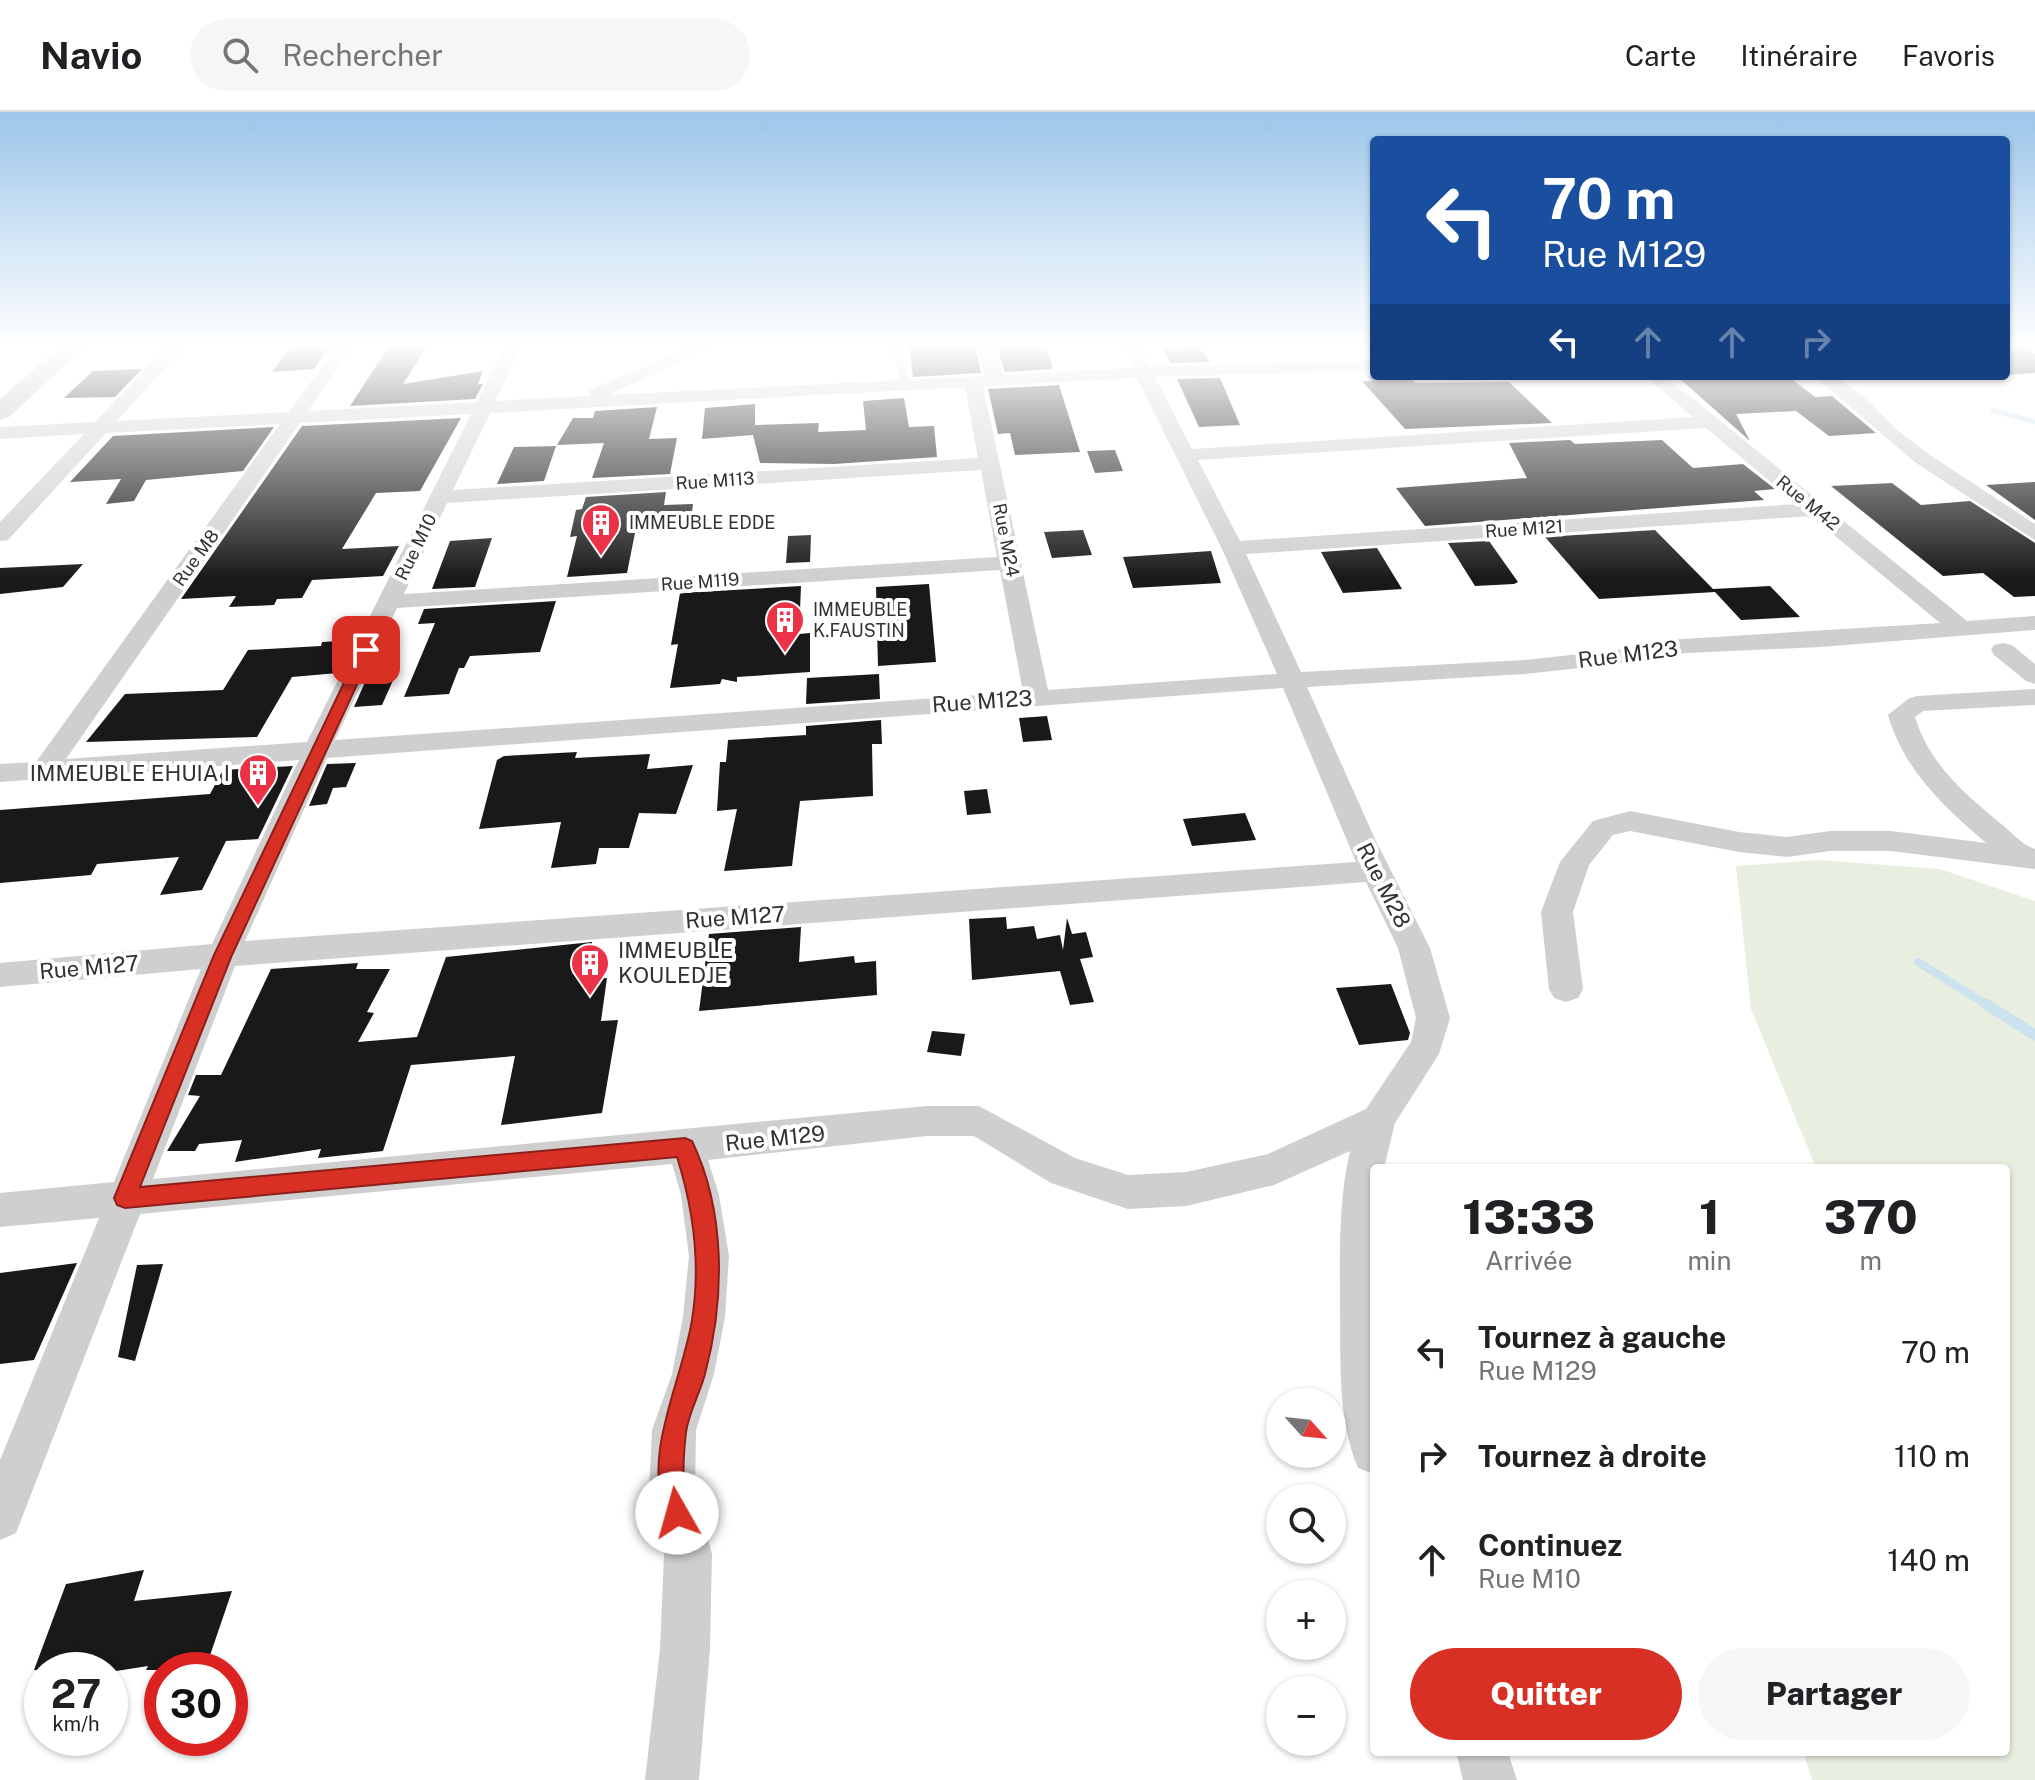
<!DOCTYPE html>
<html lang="fr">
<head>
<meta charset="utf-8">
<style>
	body { margin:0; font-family:"Public Sans",sans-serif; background:#f6f6f6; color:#202124; height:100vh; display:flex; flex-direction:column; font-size:30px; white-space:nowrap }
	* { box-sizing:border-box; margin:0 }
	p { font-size:26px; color:#757577 }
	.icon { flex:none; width:44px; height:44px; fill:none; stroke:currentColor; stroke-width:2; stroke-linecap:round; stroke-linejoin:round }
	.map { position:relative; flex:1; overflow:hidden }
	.drawer { position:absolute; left:1370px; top:1052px; width:640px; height:592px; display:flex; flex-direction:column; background:#fff; border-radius:8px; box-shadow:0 2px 6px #0004 }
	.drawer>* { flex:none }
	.top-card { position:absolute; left:1370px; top:24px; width:640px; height:244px; border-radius:8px; box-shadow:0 2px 6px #0004; background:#1a4fa0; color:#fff; overflow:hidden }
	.needle { width:52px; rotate:117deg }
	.fabs { position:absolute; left:1266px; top:1276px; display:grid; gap:16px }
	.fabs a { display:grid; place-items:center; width:80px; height:80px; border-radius:50%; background:#fff; box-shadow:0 2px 6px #0004; font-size:40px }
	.speed { position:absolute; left:24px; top:1540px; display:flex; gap:16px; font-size:40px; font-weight:700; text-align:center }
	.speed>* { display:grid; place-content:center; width:104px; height:104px; border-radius:50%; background:#fff; box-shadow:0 2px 6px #0004; line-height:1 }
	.speed small { font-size:20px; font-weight:400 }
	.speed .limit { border:12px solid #d22; background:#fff; color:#111 }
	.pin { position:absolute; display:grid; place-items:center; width:68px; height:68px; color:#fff; margin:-34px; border-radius:16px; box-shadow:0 4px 12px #0006 }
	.me { position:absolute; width:88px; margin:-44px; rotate:353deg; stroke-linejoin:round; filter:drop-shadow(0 0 6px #0008) }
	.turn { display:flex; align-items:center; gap:28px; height:168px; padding:0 40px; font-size:36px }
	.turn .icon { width:104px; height:104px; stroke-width:2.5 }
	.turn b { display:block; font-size:56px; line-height:68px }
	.lanes { display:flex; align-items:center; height:76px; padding:0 40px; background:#0003; justify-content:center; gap:40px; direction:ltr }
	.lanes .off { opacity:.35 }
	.eta { display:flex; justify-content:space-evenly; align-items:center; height:136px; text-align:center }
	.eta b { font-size:48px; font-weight:800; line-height:56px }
	.primary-button { display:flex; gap:16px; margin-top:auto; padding:16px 40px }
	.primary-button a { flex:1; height:92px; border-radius:48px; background:#d93025; color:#fff; font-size:32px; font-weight:800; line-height:92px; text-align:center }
	.primary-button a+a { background:#f6f6f6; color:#202124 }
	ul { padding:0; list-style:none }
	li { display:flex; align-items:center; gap:24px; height:104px; padding:0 40px }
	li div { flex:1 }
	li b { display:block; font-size:30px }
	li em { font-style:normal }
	header { display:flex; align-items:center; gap:48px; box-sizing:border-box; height:112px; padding:0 40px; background:#fff; border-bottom:2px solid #e0e0e0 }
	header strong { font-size:38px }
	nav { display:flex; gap:44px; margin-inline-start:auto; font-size:28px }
	.search { width:560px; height:72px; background:#f6f6f6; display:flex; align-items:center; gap:20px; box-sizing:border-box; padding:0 28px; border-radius:44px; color:#757577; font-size:30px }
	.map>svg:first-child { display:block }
	.green { fill:#e8efe0 }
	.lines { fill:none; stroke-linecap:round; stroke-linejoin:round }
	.stream-far2 { stroke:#cce2ee; stroke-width:5 }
	.stream-far1 { stroke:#cce2ee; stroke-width:8 }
	.stream { stroke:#cce2ee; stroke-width:11 }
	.building { fill:#191919 }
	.lane { fill:#cfcfcf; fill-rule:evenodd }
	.street { fill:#cfcfcf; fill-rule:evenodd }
	.secondary { fill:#bcbcbc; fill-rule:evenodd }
	.route { fill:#d93025; stroke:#8d1f18; stroke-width:2 }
	.labels { text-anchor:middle; stroke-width:8; stroke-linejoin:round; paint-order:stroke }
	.far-street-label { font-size:18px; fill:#323232; stroke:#fff }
	.far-poi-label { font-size:18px; fill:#323232; stroke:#fff; text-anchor:start }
	.street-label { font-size:22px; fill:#323232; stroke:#fff }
	.poi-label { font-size:22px; fill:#323232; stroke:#fff; text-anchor:end }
</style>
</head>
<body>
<header>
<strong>Navio</strong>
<div class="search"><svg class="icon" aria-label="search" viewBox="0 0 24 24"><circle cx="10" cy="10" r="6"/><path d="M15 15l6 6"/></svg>Rechercher</div>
<nav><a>Carte</a><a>Itinéraire</a><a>Favoris</a></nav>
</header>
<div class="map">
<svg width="2035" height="1668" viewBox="0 0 2035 1668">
	<rect width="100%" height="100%" fill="#fff"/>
	<polygon class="green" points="1817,748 1940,757 2035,789 2035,1668 1812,1668 1803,1640 2006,1640 2006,1056 1816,1056 1751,897 1736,754"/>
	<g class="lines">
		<polyline class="stream-far2" points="1993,298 2035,310"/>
		<polyline class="stream-far1" points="1918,850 1989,894"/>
		<polyline class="stream" points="1986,892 2035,923"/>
	</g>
	<g class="building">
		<polygon points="291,234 329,234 314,257 272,260"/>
		<polygon points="389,234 427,234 403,272 483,259 478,272 483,272 475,287 350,294"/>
		<polygon points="937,234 975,234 981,261 913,265 909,235"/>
		<polygon points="997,234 1046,234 1053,257 1005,260"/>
		<polygon points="1199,234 1210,250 1170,251 1163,236"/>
		<polygon points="2006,234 2019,234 2035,242 2035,261 2006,263"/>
		<polygon points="142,257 115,285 64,286 93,259"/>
		<polygon points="1368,264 1409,264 1415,271 1509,270 1552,311 1405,317 1362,269 1372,269"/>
		<polygon points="1714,264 1735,267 1789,265 1815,285 1832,284 1876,321 1829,324 1796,299 1736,302 1750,329 1679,266"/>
		<polygon points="1220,266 1240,313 1199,315 1177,267"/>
		<polygon points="1059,273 1080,340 1015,343 1010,321 998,322 988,277"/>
		<polygon points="904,286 909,315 934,314 937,345 834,352 760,351 753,323 702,327 705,296 755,292 755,313 819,311 818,320 866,318 863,289"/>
		<polygon points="657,295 649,327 677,326 670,362 592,366 604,331 557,333 573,306 593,306 595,299"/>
		<polygon points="461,306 420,379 376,381 342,437 399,434 383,464 312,468 302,486 277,487 274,493 229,495 236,484 181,487 302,314"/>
		<polygon points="274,315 243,359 146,368 134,389 106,392 121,367 70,370 113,324"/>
		<polygon points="1570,328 1575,332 1662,328 1693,356 1743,352 1775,377 1754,379 1764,388 1425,414 1396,376 1527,366 1509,331"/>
		<polygon points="556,334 544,369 497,372 514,335"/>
		<polygon points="1115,338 1123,359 1095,361 1087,339"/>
		<polygon points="2035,370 2035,408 1986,373"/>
		<polygon points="1892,371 1921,393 1970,389 2035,431 2035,484 2014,485 1983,461 1943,464 1831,374"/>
		<polygon points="666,380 664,393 693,392 690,417 635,421 627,461 567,465 577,424 570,425 576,398 582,397 586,385"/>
		<polygon points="1083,418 1092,443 1052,446 1044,420"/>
		<polygon points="1655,418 1713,477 1770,474 1800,505 1741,508 1715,480 1599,487 1545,425"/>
		<polygon points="811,423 810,450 786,451 788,424"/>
		<polygon points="492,426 475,475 432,477 450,429"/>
		<polygon points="1489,429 1518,470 1514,472 1475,474 1448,431"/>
		<polygon points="1377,436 1402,477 1343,481 1321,440"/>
		<polygon points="1211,439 1221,471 1133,476 1123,445"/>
		<polygon points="83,452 63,475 0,482 0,456"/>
		<polygon points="929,472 936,550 878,554 876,475"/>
		<polygon points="801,474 799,522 810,521 810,560 737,565 737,570 722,567 720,572 670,576 678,532 671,533 680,481"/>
		<polygon points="556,489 540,540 470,544 464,556 459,556 449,582 404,585 435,511 418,512 424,497"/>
		<polygon points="355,528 338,561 292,565 257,625 86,630 125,582 223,578 248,538 321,534 322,530"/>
		<polygon points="879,562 880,587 806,592 807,566"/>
		<polygon points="394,566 382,593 354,595 366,568"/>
		<polygon points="1047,604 1052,628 1023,630 1019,606"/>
		<polygon points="881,608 882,632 872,632 873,684 800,689 792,754 724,759 737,697 717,699 720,650 726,650 728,628 806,623 806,614"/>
		<polygon points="577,640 575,646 650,642 647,657 693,653 676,702 639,701 629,736 599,736 596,752 551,756 561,710 479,717 497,648 504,644"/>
		<polygon points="356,651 346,675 333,676 327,692 309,694 327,652"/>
		<polygon points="293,654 258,727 226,729 202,778 160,783 179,745 97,752 91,763 0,771 0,698 210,682 223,658"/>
		<polygon points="987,677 991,701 967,703 964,679"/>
		<polygon points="1245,701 1256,728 1192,734 1183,707"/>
		<polygon points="1006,805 1007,817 1034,814 1037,827 1060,823 1063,838 1067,806 1072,822 1086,820 1093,845 1080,847 1094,890 1070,893 1060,859 972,868 969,807"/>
		<polygon points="801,815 799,850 854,844 855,851 876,849 877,883 699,899 709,822"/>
		<polygon points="592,830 592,867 607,866 601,909 618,908 602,1001 501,1013 515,944 411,953 383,1039 318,1046 321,1037 235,1050 242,1028 199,1032 195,1039 167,1039 200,984 188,983 196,963 221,963 271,857 358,851 356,857 390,857 367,900 374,901 358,930 417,925 446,845"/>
		<polygon points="1391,872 1410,921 1408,928 1359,933 1336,876"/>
		<polygon points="932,919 965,922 961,944 927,940"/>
		<polygon points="77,1151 34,1248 0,1252 0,1161"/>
		<polygon points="163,1152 135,1249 118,1245 137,1153"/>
		<polygon points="144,1458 134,1489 232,1479 205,1558 146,1558 148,1554 110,1560 34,1558 66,1472"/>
	</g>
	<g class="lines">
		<polygon class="lane" points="891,234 899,234 910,276 903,274"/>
		<g class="street">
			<path d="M 168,234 L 185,234 L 117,309 L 289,300 L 337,234 L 353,234 L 308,299 L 477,290 L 505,234 L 521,234 L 495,289 L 589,284 L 590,278 L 693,234 L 714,234 L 608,283 L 985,264 L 978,234 L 994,234 L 1003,263 L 1133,256 L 1123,234 L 1139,234 L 1150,255 L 1374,248 L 1374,258 L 1155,265 L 1192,337 L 1693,305 L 1645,264 L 1665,264 L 1967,509 L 2035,504 L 2035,518 L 1820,535 L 1667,542 L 1617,552 L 1525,562 L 1307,575 L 1375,727 L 1430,836 L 1450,906 L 1439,942 L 1395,1011 L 1384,1056 L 1374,1056 L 1374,1362 L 1358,1356 C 1337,1305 1341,1251 1340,1198 C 1340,1144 1338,1091 1350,1039 L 1274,1073 L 1186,1094 L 1128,1097 L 1051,1071 L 974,1024 L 927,1024 L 708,1048 L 719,1083 L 729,1144 L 725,1205 L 714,1262 L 696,1318 L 695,1380 L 712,1442 L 710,1537 L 699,1668 L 645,1668 L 660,1537 L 664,1442 L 649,1380 L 652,1318 L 672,1262 L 683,1205 L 689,1144 L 681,1083 L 672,1052 L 140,1102 L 16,1421 L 0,1428 L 0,1348 L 99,1106 L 0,1115 L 0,1081 L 114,1070 L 201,857 L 0,875 L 0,851 L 212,832 L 299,648 L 0,670 L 0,652 L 36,650 L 280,312 L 106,321 L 8,428 L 0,429 L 0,410 L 84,322 L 0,327 L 0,315 L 95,310 ZM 1137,266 L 1223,439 L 1277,562 L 1048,578 L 983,274 ZM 965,275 L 978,346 L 453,378 L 490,301 ZM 471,302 L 307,630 L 66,647 L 300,311 ZM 1706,316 L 1797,392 L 1240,429 L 1198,348 ZM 981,358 L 997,445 L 404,482 L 447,391 ZM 1811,404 L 1940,511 L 1667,528 L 1617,538 L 1525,548 L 1301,560 L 1246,442 ZM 1000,458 L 1023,580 L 335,628 L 397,496 ZM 1283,576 L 1356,750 L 245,829 L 327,646 ZM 1366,770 L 1398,836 L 1416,906 L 1411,930 L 1366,997 L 1268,1042 L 1186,1060 L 1128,1063 L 1075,1046 L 979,994 L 927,994 L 153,1067 L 235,854 Z"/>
			<polygon points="1814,264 1835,264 1862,283 1896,317 1930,343 2035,412 2035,428 1916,351"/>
			<polygon points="2003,531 2012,533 2035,552 2035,572 2026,569 1994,543 1991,538 1994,533"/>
			<path d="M 2035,577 L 2035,593 L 1923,599 L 1915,605 C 1930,654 1967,684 2005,715 C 2014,723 2024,734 2035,737 L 2035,757 L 1891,739 L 1830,739 L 1787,745 L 1739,740 L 1630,719 L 1613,723 L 1589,753 L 1573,800 L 1583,877 L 1578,886 L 1566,890 L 1554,886 L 1549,877 L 1541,800 L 1560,750 L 1593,709 L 1630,699 L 1739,720 L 1787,725 L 1830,719 L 1891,719 L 1986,731 C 1943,694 1904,658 1888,603 L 1908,587 L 1917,584 Z"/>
			<polygon points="1456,1640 1508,1640 1517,1668 1463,1668"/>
		</g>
		<polygon class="secondary" points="61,234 86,234 9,305 0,308 0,287"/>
	</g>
	<linearGradient id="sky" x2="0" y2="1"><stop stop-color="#9dc6ea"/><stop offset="0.5" stop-color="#fff"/><stop offset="1" stop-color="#fff" stop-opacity="0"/></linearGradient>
	<rect width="2035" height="467" fill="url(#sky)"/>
	<path class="route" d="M 361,535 L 373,538 L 232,843 L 140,1075 L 685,1026 L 692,1029 C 726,1100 725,1187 705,1262 C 700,1281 689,1300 686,1320 C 684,1338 682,1363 685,1381 C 687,1393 691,1398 686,1410 L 677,1414 L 668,1410 C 640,1343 681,1274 692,1208 C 701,1152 694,1099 677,1045 L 125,1096 L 117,1093 L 114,1086 L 214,843 Z"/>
	<defs>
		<g id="building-pin" transform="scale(2)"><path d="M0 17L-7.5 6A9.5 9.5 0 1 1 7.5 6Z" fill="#eb3246" stroke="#fff"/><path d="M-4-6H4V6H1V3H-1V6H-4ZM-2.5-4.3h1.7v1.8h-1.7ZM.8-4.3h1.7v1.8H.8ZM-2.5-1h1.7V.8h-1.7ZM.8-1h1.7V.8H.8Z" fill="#fff"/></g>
	</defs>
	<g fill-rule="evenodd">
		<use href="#building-pin" x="601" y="411"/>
		<use href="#building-pin" x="785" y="508"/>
		<use href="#building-pin" x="258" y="661"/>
		<use href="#building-pin" x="590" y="851"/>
	</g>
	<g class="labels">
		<g class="far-street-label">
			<text transform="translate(715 369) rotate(-4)" y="6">Rue M113</text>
			<text transform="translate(1808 391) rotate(39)" y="6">Rue M42</text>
			<text transform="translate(1524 417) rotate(-4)" y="6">Rue M121</text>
			<text transform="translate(1006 428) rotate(79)" y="6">Rue M24</text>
			<text transform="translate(416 435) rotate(-64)" y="6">Rue M10</text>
			<text transform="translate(196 446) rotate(-54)" y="6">Rue M8</text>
			<text transform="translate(700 470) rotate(-4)" y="6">Rue M119</text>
		</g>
		<g class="far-poi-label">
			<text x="629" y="417">IMMEUBLE EDDE</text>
			<text x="813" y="504">IMMEUBLE<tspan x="813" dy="21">K.FAUSTIN</tspan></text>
		</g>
		<g class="street-label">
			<text transform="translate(1628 542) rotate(-7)" y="8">Rue M123</text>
			<text transform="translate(982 589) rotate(-4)" y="8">Rue M123</text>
			<text transform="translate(1384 773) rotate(63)" y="8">Rue M28</text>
			<text transform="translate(735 805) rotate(-4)" y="8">Rue M127</text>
			<text transform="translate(89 855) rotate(-5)" y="8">Rue M127</text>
			<text transform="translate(775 1026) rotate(-6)" y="8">Rue M129</text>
		</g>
		<g class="poi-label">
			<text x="230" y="669">IMMEUBLE EHUIA I</text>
			<text x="618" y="846" text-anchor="start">IMMEUBLE<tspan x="618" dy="25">KOULEDJE</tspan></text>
		</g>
	</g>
</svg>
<div class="fabs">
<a><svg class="needle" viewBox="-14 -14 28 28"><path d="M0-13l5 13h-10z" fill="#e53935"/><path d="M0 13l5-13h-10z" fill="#757577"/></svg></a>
<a><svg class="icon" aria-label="search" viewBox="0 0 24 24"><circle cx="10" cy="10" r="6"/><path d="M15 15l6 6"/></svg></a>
<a>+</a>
<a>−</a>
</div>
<div class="speed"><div>27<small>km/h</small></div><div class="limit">30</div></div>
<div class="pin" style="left:366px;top:538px;background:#d93025"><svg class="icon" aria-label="arrive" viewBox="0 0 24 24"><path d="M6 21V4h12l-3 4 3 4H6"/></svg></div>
<svg class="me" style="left:677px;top:1401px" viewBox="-20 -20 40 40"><circle r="19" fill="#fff"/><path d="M0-13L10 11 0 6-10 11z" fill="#d93025"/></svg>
<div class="top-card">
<div class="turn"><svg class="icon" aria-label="left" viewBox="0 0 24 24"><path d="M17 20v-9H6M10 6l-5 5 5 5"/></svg><div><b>70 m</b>Rue M129</div></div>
<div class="lanes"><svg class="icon" aria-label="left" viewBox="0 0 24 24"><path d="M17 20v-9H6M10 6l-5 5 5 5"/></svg><svg class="icon off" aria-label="ahead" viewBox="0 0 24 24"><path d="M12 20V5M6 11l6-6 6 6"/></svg><svg class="icon off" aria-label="ahead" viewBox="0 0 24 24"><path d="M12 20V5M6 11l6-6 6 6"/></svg><svg class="icon off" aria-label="right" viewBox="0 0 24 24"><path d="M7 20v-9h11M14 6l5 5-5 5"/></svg></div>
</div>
<section class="drawer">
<div class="eta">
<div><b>13:33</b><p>Arrivée</p></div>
<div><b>1</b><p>min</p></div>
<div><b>370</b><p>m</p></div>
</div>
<ul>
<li><svg class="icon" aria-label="left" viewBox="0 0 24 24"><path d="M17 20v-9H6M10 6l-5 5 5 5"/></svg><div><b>Tournez à gauche</b><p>Rue M129</p></div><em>70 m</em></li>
<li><svg class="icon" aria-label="right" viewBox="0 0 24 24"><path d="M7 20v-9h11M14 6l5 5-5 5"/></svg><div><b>Tournez à droite</b></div><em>110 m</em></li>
<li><svg class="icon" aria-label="ahead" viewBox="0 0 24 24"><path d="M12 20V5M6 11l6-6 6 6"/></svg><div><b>Continuez</b><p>Rue M10</p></div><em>140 m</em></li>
</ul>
<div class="primary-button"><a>Quitter</a><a>Partager</a></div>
</section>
</div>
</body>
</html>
